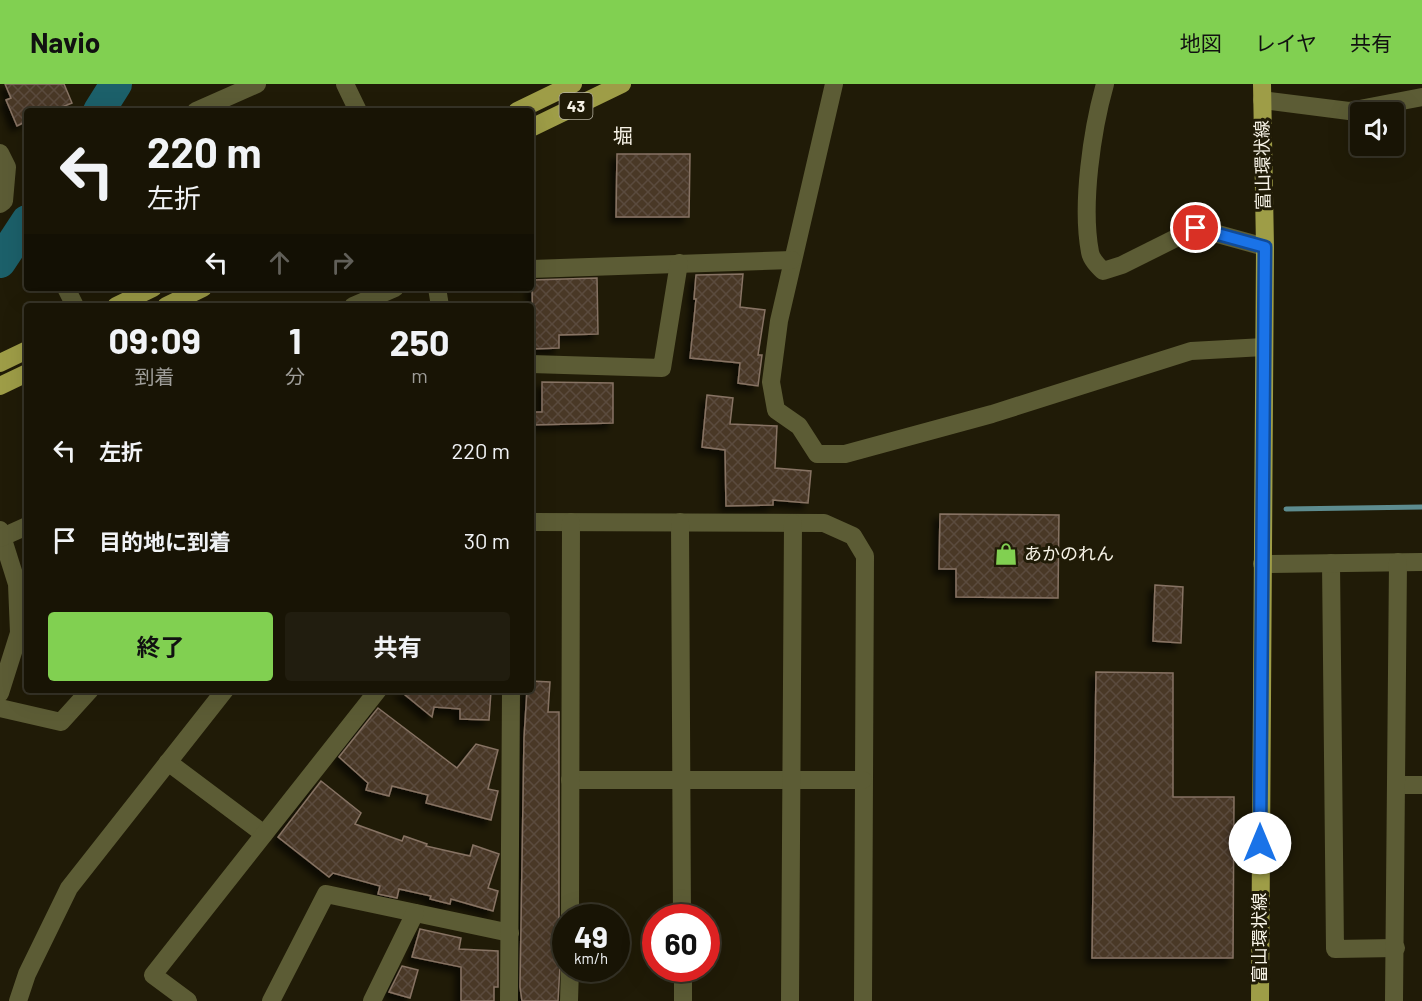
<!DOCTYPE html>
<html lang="ja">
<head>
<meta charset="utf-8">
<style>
	body { margin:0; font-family:Barlow,"Noto Sans JP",sans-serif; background:#211d0f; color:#f1f3f6; height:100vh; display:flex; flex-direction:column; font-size:22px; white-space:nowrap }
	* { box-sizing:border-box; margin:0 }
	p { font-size:20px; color:#9f9e9a }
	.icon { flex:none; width:33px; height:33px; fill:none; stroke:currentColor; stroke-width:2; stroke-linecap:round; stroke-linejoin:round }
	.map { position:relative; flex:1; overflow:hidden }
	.side { position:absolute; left:24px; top:219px; width:510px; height:390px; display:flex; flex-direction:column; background:#181405; border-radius:6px; box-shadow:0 6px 24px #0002,0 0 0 2px #363327 }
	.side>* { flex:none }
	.top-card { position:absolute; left:24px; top:24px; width:510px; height:183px; border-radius:6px; box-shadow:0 6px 24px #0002,0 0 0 2px #363327; background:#181405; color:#f1f3f6; overflow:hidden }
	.buttons { position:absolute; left:1350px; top:18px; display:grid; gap:12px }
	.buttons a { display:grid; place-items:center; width:54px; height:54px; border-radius:6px; background:#181405; box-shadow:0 6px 24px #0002,0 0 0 2px #363327; font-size:30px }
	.speed { position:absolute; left:552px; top:820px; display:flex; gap:12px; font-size:30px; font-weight:700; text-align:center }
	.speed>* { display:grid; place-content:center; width:78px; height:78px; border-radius:50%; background:#181405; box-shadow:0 6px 24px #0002,0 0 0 2px #363327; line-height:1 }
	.speed small { font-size:15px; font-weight:400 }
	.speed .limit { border:9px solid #d22; background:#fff; color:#111 }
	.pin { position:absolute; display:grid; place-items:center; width:51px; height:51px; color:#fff; margin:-26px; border:3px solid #fff; border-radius:50%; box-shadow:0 2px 6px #0007 }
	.me { position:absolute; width:66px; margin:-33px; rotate:0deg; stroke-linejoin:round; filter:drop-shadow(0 0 4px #0008) }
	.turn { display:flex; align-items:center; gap:21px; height:126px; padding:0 24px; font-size:27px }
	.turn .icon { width:78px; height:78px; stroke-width:2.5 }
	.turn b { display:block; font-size:42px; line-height:51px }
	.lanes { display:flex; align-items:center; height:57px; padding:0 24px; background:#0003; justify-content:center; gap:30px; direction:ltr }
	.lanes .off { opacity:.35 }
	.eta { display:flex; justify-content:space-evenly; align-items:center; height:102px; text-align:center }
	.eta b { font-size:36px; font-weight:700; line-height:42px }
	.primary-button { display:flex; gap:12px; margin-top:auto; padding:12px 24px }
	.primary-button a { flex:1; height:69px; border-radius:6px; background:#81d051; color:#111; font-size:24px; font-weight:700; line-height:69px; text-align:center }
	.primary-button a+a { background:#211d0f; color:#f1f3f6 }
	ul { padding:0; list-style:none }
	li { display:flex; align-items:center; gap:18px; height:90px; padding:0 24px }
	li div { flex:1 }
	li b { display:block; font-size:22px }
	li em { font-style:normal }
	header { display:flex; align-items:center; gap:36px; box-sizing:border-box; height:84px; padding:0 30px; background:#81d051; color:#111 }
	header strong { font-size:28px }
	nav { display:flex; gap:33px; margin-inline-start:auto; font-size:21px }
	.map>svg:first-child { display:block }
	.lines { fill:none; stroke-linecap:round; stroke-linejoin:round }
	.stream { stroke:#5d8c8f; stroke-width:5 }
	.river { stroke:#1c606a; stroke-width:32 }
	.building { fill:url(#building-cross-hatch); stroke:#877363; stroke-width:1.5; filter:url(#shadow) }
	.minor { stroke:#5c5c35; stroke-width:18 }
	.major { stroke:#9e9d47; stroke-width:18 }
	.route-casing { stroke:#114b97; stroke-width:15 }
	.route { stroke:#1a73e8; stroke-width:10 }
	.labels { text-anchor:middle; stroke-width:6; stroke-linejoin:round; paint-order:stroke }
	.shield { fill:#201b07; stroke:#b6b2a3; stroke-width:1.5 }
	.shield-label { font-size:16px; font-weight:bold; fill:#f6f2e6 }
	.street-label { font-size:18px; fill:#f6f2e6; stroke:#201b07 }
	.poi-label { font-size:18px; fill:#f6f2e6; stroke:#201b07; text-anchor:start }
	.neighbourhood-label { font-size:20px; fill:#f6f2e6; stroke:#201b07 }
</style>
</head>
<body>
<header>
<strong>Navio</strong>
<nav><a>地図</a><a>レイヤ</a><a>共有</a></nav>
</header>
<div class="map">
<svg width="1422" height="917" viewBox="0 0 1422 917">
	<defs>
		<pattern id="building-cross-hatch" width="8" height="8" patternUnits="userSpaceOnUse" patternTransform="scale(1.5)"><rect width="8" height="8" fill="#483728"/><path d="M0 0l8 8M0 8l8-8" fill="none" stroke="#5a4b3d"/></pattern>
		<filter id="shadow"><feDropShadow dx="-5.5" dy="5.5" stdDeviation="3" flood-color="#0009"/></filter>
	</defs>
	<rect width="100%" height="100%" fill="#201b07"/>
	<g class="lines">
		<polyline class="stream" points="1286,425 1422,423"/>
		<g class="river">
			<polyline points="99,27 116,0"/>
			<polyline points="0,178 27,137"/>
		</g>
	</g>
	<g class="building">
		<polygon points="5,0 64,0 72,19 52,27 27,27 27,37 17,42 6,16 11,14"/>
		<polygon points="617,70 690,70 689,133 616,133"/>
		<polygon points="743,190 740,223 765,226 758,271 762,271 758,302 738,299 740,279 690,274 696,215 694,215 696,191"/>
		<polygon points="597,194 598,250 559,251 559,264 533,265 532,196"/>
		<polygon points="542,298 613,299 613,339 531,341 531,328 542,328"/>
		<polygon points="707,311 733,314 730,340 777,342 775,384 811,387 808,419 773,416 773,421 726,422 725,366 702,363"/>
		<polygon points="940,430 1059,431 1058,514 956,513 956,485 939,485"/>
		<polygon points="1155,501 1183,503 1181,559 1153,557"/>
		<polygon points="1096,588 1173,589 1173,713 1234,713 1233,874 1092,874"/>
		<polygon points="531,597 550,598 548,628 559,628 559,847 562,847 558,917 522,917 520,903 524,654 527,606 531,606"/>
		<polygon points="399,606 491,607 489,636 460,635 460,625 434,623 432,633"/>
		<polygon points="378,624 457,684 476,660 498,666 488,705 498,707 491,736 426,719 428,711 392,702 389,712 366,706 368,699 339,673"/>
		<polygon points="321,697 361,729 355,740 402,757 404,752 427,760 426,762 470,772 473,761 499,770 488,804 498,807 493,827 451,815 450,820 430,815 431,812 399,805 397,814 378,810 380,802 333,789 329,793 278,753"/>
		<polygon points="420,845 461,854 459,865 498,867 498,903 494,903 494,917 461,917 461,883 412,873"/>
		<polygon points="402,882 418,886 410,914 389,908"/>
	</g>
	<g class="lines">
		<g class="minor">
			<polyline points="345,0 358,27"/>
			<polyline points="834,0 779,237 771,298 776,326 799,342 817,370 845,370 992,330 1191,267 1264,263"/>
			<path d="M 1105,0 C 1092,46 1081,121 1090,168 C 1091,175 1098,182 1103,187 L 1122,181 L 1196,144 L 1265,163"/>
			<polyline points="1262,16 1349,27 1422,13"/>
			<polyline points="196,27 257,0"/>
			<polyline points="0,69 7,83 4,117 0,120"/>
			<polyline points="531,185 792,176"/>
			<polyline points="66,204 75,222"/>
			<polyline points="437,204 440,222"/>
			<polyline points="353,222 395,204"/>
			<polyline points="531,280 662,284 679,179"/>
			<polyline points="531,438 824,439 853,452 865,472 863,917"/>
			<polyline points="680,438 682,834"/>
			<polyline points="0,446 17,500 19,549 0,609"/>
			<polyline points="0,454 27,442"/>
			<polyline points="1331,479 1335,865 1396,864"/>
			<polyline points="1262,480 1422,478"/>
			<polyline points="0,624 61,638 90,606"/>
			<polyline points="168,678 264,750"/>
			<polyline points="570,696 863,696"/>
			<polyline points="1397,701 1422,701"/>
			<polyline points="570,834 571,438"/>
			<polyline points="683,885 683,917"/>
			<polyline points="18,917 27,890 69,804 225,606"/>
			<polyline points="188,917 153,891 378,606"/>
			<polyline points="271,917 326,810 510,849"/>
			<polyline points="372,917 415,829"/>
			<polyline points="509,917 511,606"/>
			<polyline points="569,917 570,885"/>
			<polyline points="790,917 793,439"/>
			<polyline points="1394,917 1398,478"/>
		</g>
		<g class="major">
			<polyline points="517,27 573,0"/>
			<polyline points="531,44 622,0"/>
			<polyline points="116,222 153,204"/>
			<polyline points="166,222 203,204"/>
			<polyline points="0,279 27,266"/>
			<polyline points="0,302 27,289"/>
			<polyline points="1260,917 1265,163 1262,0"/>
		</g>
	</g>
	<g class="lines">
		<g class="route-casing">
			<polyline id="route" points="1196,144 1265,163 1260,759"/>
		</g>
		<use href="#route" class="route"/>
	</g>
	<defs>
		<g id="shop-bare" transform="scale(1.8)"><path d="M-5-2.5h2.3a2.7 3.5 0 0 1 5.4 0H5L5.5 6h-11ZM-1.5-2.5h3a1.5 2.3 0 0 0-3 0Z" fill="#81d051" stroke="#201b07" stroke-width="2.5" paint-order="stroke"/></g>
	</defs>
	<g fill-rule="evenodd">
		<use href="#shop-bare" x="1006" y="470"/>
	</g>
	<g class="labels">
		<rect class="shield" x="559.5" y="9" width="33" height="26" rx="4.5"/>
		<g class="shield-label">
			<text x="576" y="28">43</text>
		</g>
		<g class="street-label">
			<text transform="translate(1263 81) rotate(-91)" y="6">富山環状線</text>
			<text transform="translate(1260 854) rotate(-90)" y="6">富山環状線</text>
		</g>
		<g class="poi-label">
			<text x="1024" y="476">あかのれん</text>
		</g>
		<g class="neighbourhood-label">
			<text x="623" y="59">堀</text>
		</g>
	</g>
</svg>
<div class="buttons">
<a><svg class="icon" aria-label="sound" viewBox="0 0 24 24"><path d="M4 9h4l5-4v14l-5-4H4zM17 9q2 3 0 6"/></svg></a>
</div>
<div class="speed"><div>49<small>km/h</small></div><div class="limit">60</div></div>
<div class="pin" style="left:1196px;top:144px;background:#d93025"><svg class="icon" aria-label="arrive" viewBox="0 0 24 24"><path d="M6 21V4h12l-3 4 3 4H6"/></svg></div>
<svg class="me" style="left:1260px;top:759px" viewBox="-20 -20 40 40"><circle r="19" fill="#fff"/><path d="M0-13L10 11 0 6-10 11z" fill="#1a73e8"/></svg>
<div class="top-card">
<div class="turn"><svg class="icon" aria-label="left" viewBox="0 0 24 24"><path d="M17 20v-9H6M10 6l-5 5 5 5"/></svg><div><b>220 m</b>左折</div></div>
<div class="lanes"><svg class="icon" aria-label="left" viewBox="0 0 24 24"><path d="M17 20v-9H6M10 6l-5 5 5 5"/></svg><svg class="icon off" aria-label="ahead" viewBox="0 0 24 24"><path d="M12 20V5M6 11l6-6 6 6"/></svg><svg class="icon off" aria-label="right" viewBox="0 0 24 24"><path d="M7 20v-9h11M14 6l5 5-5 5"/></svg></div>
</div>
<section class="side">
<div class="eta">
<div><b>09:09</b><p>到着</p></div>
<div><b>1</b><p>分</p></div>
<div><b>250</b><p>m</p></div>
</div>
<ul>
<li><svg class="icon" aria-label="left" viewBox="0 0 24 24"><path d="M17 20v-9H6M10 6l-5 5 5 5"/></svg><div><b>左折</b></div><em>220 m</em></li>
<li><svg class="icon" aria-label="arrive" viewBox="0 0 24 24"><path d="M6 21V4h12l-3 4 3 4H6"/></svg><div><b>目的地に到着</b></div><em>30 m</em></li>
</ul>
<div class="primary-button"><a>終了</a><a>共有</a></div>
</section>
</div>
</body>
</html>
